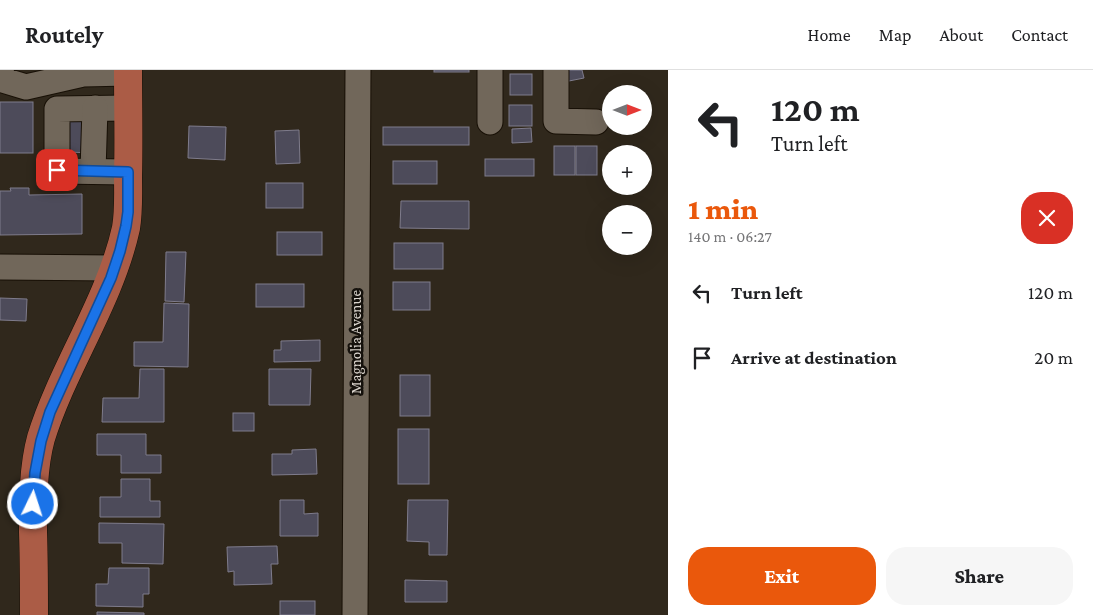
<!DOCTYPE html>
<html lang="en">
<head>
<meta charset="utf-8">
<style>
	body { margin:0; font-family:"Crimson Pro",serif; background:#f6f6f6; color:#202124; height:100vh; display:flex; flex-direction:column; font-size:19px; white-space:nowrap }
	* { box-sizing:border-box; margin:0 }
	p { font-size:16px; color:#757577 }
	.icon { flex:none; width:28px; height:28px; fill:none; stroke:currentColor; stroke-width:2; stroke-linecap:round; stroke-linejoin:round }
	.map { position:relative; flex:1; overflow:hidden }
	.panel { display:flex; flex-direction:column; background:#fff; width:425px }
	.panel>* { flex:none }
	.hud { background:#fff; color:#202124; overflow:hidden }
	.needle { width:32px; rotate:90deg }
	.tools { position:absolute; left:602px; top:15px; display:grid; gap:10px }
	.tools a { display:grid; place-items:center; width:50px; height:50px; border-radius:50%; background:#fff; box-shadow:0 5px 20px #0002; font-size:25px }
	.pin { position:absolute; display:grid; place-items:center; width:42px; height:42px; color:#fff; margin:-21px; border-radius:10px; box-shadow:0 2px 8px #0006 }
	.me { position:absolute; width:55px; margin:-28px; rotate:4deg; stroke-linejoin:round; filter:drop-shadow(0 0 4px #0008) }
	.turn { display:flex; align-items:center; gap:18px; height:105px; padding:0 20px; font-size:22px }
	.turn .icon { width:65px; height:65px; stroke-width:2.5 }
	.turn b { display:block; font-size:35px; line-height:42px }
	.round { display:grid; place-items:center; flex:none; width:52px; height:52px; border-radius:20px; background:#f6f6f6 }
	.headline { display:flex; align-items:center; justify-content:space-between; height:85px; padding:0 20px }
	h1 { font-size:30px; font-weight:800; line-height:38px; color:#ea580c }
	.cta { display:flex; gap:10px; margin-top:auto; padding:10px 20px }
	.cta a { flex:1; height:58px; border-radius:20px; background:#ea580c; color:#fff; font-size:20px; font-weight:800; line-height:58px; text-align:center }
	.cta a+a { background:#f6f6f6; color:#202124 }
	ul { padding:0; list-style:none }
	li { display:flex; align-items:center; gap:15px; height:65px; padding:0 20px }
	li div { flex:1 }
	li b { display:block; font-size:19px }
	li em { font-style:normal }
	header { display:flex; align-items:center; gap:30px; box-sizing:border-box; height:70px; padding:0 25px; background:#fff; border-bottom:1px solid #e0e0e0 }
	header strong { font-size:24px }
	nav { display:flex; gap:28px; margin-inline-start:auto; font-size:18px }
	main { display:flex; flex:1; min-height:0 }
	.map>svg:first-child { display:block }
	.building { fill:#4d4b5a; stroke:#7f7c8c }
	.lines { fill:none; stroke-linecap:round; stroke-linejoin:round }
	.minor-casing { stroke:#181006; stroke-width:27 }
	.major-casing { stroke:#181006; stroke-width:29 }
	.minor { stroke:#71675a; stroke-width:25 }
	.major { stroke:#ab5c46; stroke-width:28 }
	.route-casing { stroke:#114b97; stroke-width:12 }
	.route { stroke:#1a73e8; stroke-width:9 }
	.labels { text-anchor:middle; stroke-width:5; stroke-linejoin:round; paint-order:stroke }
	.street-label { font-size:15px; fill:#dbd5ce; stroke:#15110c }
</style>
</head>
<body>
<header>
<strong>Routely</strong>
<nav><a>Home</a><a>Map</a><a>About</a><a>Contact</a></nav>
</header>
<main>
<div class="map">
<svg width="668" height="545" viewBox="0 0 668 545">
	<rect width="100%" height="100%" fill="#30281c"/>
	<g class="building">
		<rect x="434" y="0" width="35" height="2"/>
		<polygon points="562,0 582,0 584,8 564,12"/>
		<rect x="510" y="4" width="22" height="21"/>
		<rect x="0" y="32" width="33" height="51"/>
		<rect x="509" y="35" width="23" height="21"/>
		<polygon points="69,50 93,50 92,83 68,82"/>
		<polygon points="189,56 226,57 225,90 188,88"/>
		<rect x="383" y="57" width="86" height="18"/>
		<polygon points="531,58 532,72 512,73 512,59"/>
		<polygon points="299,60 300,93 276,94 275,61"/>
		<rect x="554" y="76" width="21" height="29"/>
		<rect x="576" y="76" width="21" height="29"/>
		<rect x="485" y="89" width="49" height="17"/>
		<rect x="393" y="91" width="44" height="23"/>
		<rect x="266" y="113" width="37" height="25"/>
		<polygon points="10,118 29,118 29,125 82,124 82,164 0,165 0,121 11,121"/>
		<polygon points="401,131 469,131 469,159 400,158"/>
		<rect x="277" y="162" width="45" height="23"/>
		<rect x="394" y="173" width="49" height="26"/>
		<polygon points="166,182 186,182 184,232 165,231"/>
		<rect x="393" y="212" width="37" height="28"/>
		<rect x="256" y="214" width="48" height="23"/>
		<polygon points="0,228 27,229 26,251 0,250"/>
		<polygon points="164,233 189,234 188,297 134,296 134,272 163,272"/>
		<polygon points="320,270 320,291 274,292 274,280 281,280 281,271"/>
		<polygon points="140,299 164,299 164,352 102,352 103,328 139,328"/>
		<polygon points="269,299 311,299 310,335 269,335"/>
		<rect x="400" y="305" width="30" height="41"/>
		<rect x="233" y="343" width="21" height="18"/>
		<rect x="398" y="359" width="31" height="55"/>
		<polygon points="97,364 146,364 146,385 161,385 161,403 121,403 121,385 97,385"/>
		<polygon points="316,379 317,404 272,405 272,384 292,384 292,380"/>
		<polygon points="121,409 150,409 150,431 160,431 160,447 100,447 100,427 121,427"/>
		<polygon points="280,430 304,430 304,444 318,443 318,466 280,466"/>
		<polygon points="408,430 448,430 447,485 429,485 429,472 407,471"/>
		<polygon points="99,453 164,454 163,494 122,493 122,473 99,473"/>
		<polygon points="277,476 278,494 271,494 272,514 234,515 234,501 228,502 227,477"/>
		<polygon points="109,498 149,498 149,524 143,524 143,537 96,536 96,514 108,514"/>
		<polygon points="405,510 447,511 447,532 405,532"/>
		<rect x="280" y="531" width="35" height="14"/>
		<polygon points="97,542 144,543 144,545 97,545"/>
	</g>
	<g class="lines">
		<g class="minor-casing">
			<g id="minor">
				<polyline points="1,0 3,10 26,17 83,4 128,3"/>
				<polyline points="490,0 490,52"/>
				<polyline points="556,0 556,51 596,52"/>
				<polyline points="128,38 57,39 57,101 128,102"/>
				<polyline points="93,101 95,38"/>
				<polyline points="0,197 114,198"/>
				<polyline points="355,545 358,0"/>
			</g>
		</g>
		<g class="major-casing">
			<path id="major" d="M 34,545 C 34,517 34,490 33,462 C 33,432 33,397 41,368 C 63,297 110,231 126,158 C 129,141 128,123 128,106 C 129,70 128,35 128,0"/>
		</g>
		<use href="#minor" class="minor"/>
		<use href="#major" class="major"/>
	</g>
	<g class="lines">
		<g class="route-casing">
			<polyline id="route" points="33,434 35,403 41,371 50,342 111,208 120,181 126,156 128,142 128,102 57,100"/>
		</g>
		<use href="#route" class="route"/>
	</g>
	<g class="labels">
		<g class="street-label">
			<text transform="translate(356 272) rotate(-90)" y="5">Magnolia Avenue</text>
		</g>
	</g>
</svg>
<div class="tools">
<a><svg class="needle" viewBox="-14 -14 28 28"><path d="M0-13l5 13h-10z" fill="#e53935"/><path d="M0 13l5-13h-10z" fill="#757577"/></svg></a>
<a>+</a>
<a>−</a>
</div>
<div class="pin" style="left:57px;top:100px;background:#d93025"><svg class="icon" aria-label="arrive" viewBox="0 0 24 24"><path d="M6 21V4h12l-3 4 3 4H6"/></svg></div>
<svg class="me" style="left:33px;top:434px" viewBox="-20 -20 40 40"><circle r="17" fill="#1a73e8" stroke="#fff" stroke-width="3"/><path d="M0-11L8 9 0 5-8 9z" fill="#fff"/></svg>
</div>
<section class="panel">
<div class="hud">
<div class="turn"><svg class="icon" aria-label="left" viewBox="0 0 24 24"><path d="M17 20v-9H6M10 6l-5 5 5 5"/></svg><div><b>120 m</b>Turn left</div></div>
</div>
<div class="headline"><div><h1>1 min</h1><p>140 m · 06:27</p></div><a class="round" style="background:#d93025;color:#fff"><svg class="icon" aria-label="close" viewBox="0 0 24 24"><path d="M6 6l12 12M18 6L6 18"/></svg></a></div>
<ul>
<li><svg class="icon" aria-label="left" viewBox="0 0 24 24"><path d="M17 20v-9H6M10 6l-5 5 5 5"/></svg><div><b>Turn left</b></div><em>120 m</em></li>
<li><svg class="icon" aria-label="arrive" viewBox="0 0 24 24"><path d="M6 21V4h12l-3 4 3 4H6"/></svg><div><b>Arrive at destination</b></div><em>20 m</em></li>
</ul>
<div class="cta"><a>Exit</a><a>Share</a></div>
</section>
</main>
</body>
</html>
